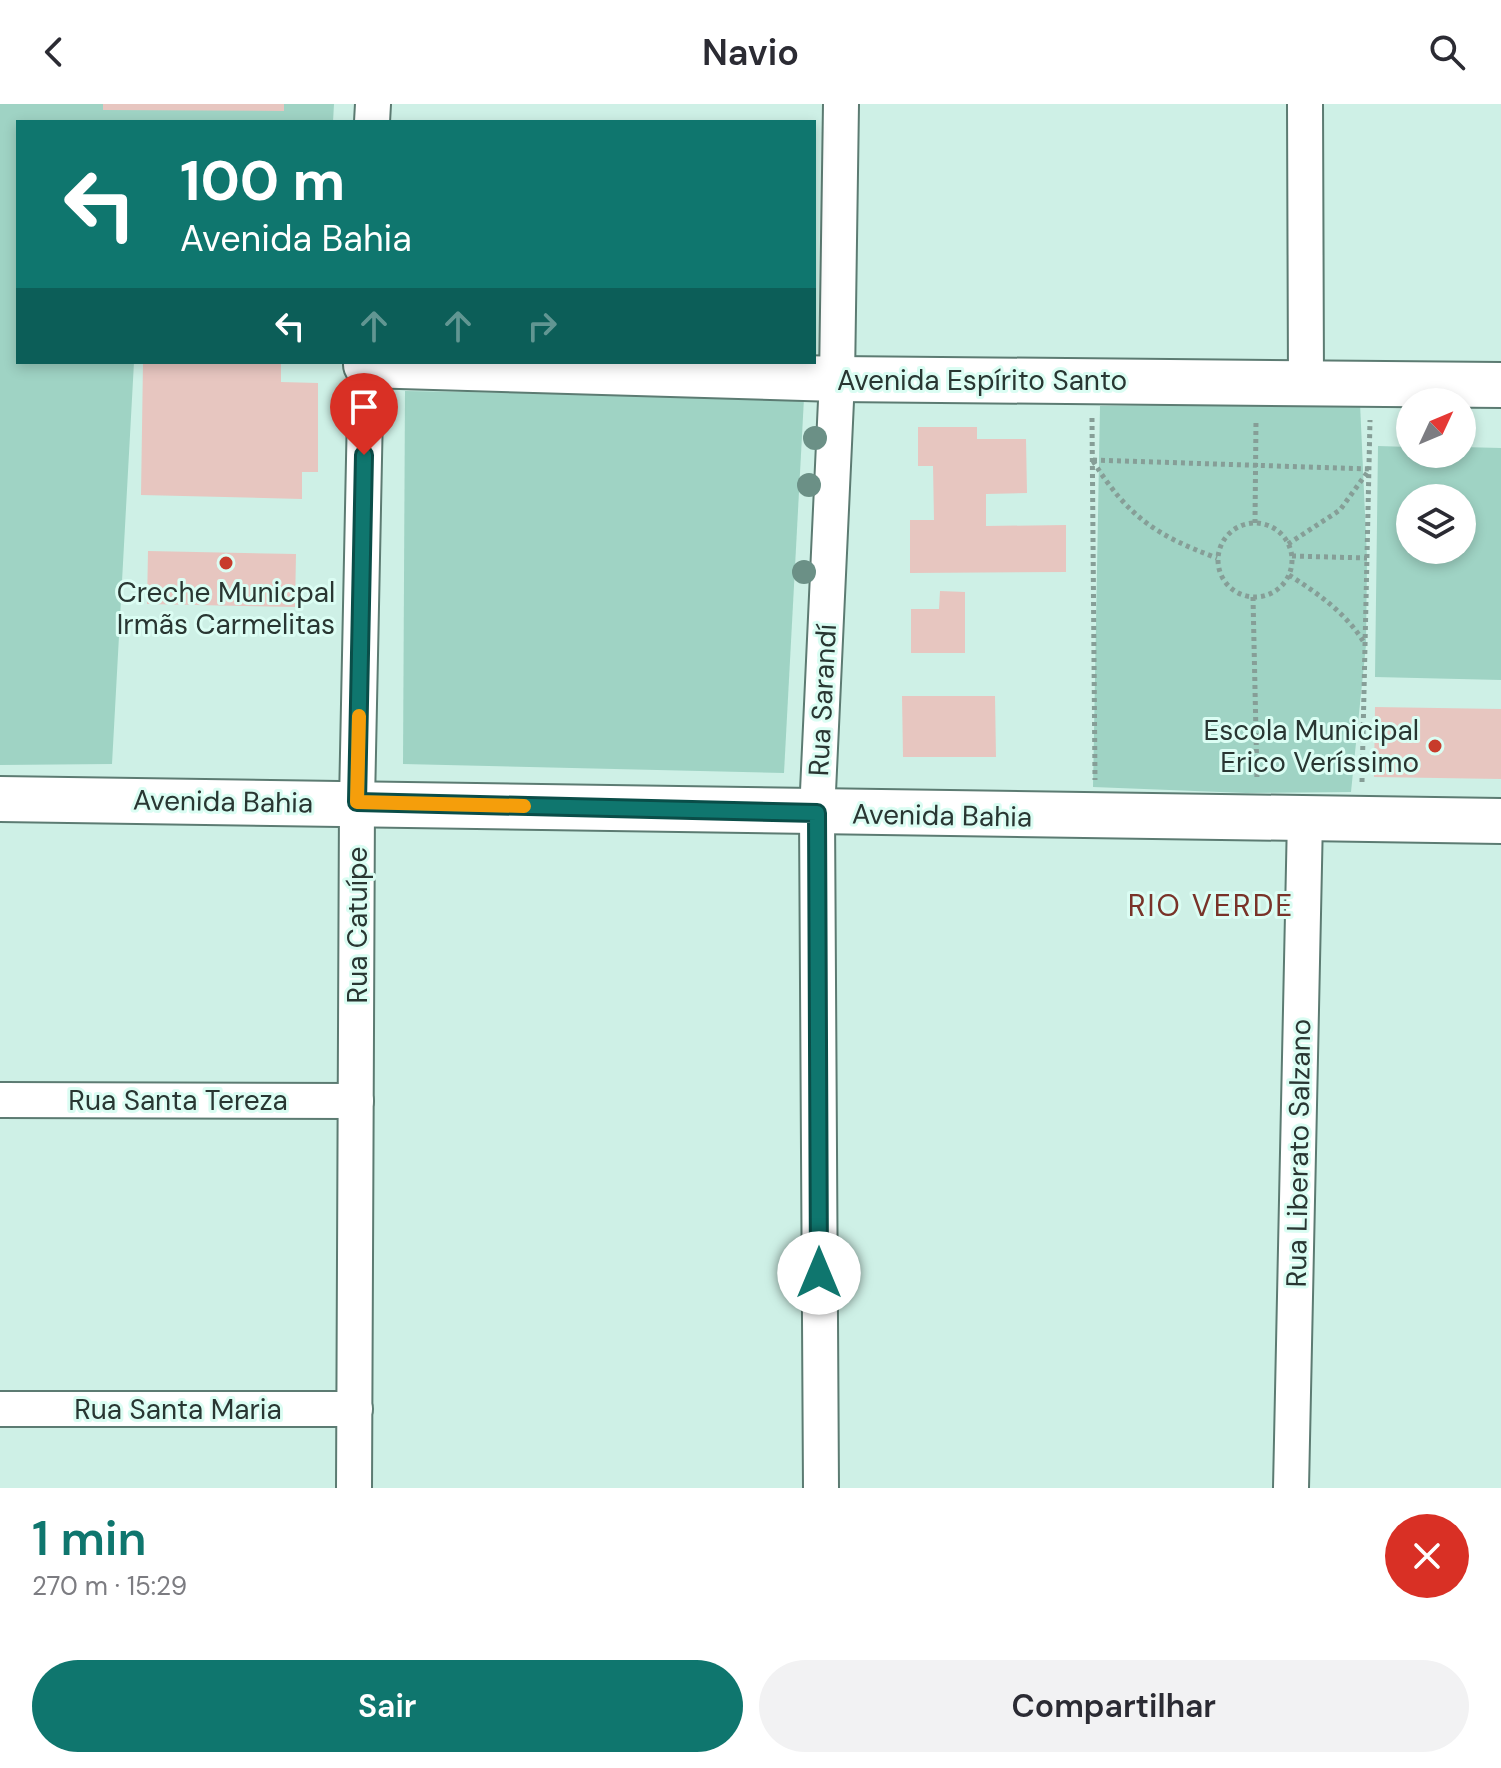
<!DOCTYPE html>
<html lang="pt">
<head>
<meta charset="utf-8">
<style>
	body { margin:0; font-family:"DM Sans",sans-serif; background:#f2f2f3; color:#2b2b33; height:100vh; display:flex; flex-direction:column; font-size:30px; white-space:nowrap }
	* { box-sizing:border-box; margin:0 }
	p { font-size:26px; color:#7c7c81 }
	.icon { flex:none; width:44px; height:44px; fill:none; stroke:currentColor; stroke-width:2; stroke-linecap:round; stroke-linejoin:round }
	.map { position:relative; height:1384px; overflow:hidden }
	.details { display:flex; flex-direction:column; background:#fff; flex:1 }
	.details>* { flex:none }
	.guide { position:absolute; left:16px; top:16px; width:800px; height:244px; border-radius:0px; box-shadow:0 4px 12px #0003; background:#0f766e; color:#fff; overflow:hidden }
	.needle { width:52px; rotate:46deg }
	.controls { position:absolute; left:1396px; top:284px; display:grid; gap:16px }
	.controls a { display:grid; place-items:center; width:80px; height:80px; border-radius:50%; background:#fff; box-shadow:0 4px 12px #0003; font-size:40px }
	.pin { position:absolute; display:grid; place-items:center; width:68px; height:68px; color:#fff; margin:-82px -34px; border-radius:50% 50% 50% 0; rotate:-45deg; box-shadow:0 0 8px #0007 }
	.pin .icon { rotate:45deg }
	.me { position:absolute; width:88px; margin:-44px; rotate:0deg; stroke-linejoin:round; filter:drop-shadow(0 0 6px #0008) }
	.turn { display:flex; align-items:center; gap:28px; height:168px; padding:0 32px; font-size:36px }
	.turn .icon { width:104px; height:104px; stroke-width:2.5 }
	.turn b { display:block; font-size:56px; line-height:68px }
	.lanes { display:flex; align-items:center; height:76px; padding:0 32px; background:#0003; justify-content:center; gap:40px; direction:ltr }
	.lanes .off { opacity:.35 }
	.round { display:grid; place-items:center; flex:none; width:84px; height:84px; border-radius:42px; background:#f2f2f3 }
	.summary { display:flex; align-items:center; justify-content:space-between; height:136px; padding:0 32px }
	h1 { font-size:48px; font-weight:600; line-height:60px; color:#0f766e }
	.primary-button { display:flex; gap:16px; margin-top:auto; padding:16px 32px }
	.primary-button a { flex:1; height:92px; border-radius:48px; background:#0f766e; color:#fff; font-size:32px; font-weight:600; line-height:92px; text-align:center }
	.primary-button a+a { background:#f2f2f3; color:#2b2b33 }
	header { display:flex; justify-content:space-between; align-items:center; height:104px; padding:0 32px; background:#fff; font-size:36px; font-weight:600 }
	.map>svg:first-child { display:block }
	.green { fill:#9fd3c4; fill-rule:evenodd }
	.building { fill:#e7c6c0 }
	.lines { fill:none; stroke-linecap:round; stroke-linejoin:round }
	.street-casing { stroke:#5c7b72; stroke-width:38 }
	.secondary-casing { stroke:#5c7b72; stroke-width:48 }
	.path { stroke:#869e97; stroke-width:5; stroke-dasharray:4 4; stroke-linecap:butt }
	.street { stroke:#fff; stroke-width:34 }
	.secondary { stroke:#fff; stroke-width:44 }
	.tree { fill:#6b9086 }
	.route-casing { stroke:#0a4d48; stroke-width:20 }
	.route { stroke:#0f766e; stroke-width:14 }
	.slow { stroke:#f59e0b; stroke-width:14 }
	.poi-dot { fill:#c83b2b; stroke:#dbfdf3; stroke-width:3 }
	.labels { text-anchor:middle; stroke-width:6; stroke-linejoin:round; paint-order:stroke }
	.street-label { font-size:28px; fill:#293632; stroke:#dbfdf3 }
	.poi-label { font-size:28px; fill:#293632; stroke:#dbfdf3 }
	.neighbourhood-label { font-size:30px; letter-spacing:2px; fill:#793329; stroke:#dbfdf3 }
</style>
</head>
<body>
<header><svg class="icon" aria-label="back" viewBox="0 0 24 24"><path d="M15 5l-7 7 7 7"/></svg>Navio<svg class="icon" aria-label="search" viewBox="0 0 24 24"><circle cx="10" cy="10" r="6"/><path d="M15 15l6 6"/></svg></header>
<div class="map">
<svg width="1501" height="1384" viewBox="0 0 1501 1384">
	<rect width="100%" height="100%" fill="#cef0e6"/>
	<g class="green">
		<polygon points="0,0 334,0 333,18 18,18 18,258 134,258 112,660 0,661"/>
		<polygon points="405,287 804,294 784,669 403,660"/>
		<polygon points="1360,299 1367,454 1366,541 1351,688 1246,689 1093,683 1100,302"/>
		<path d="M 1378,342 L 1410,343 L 1410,350 L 1462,350 L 1462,343 L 1501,344 L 1501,576 L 1375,573 ZM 1410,394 L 1462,394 L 1462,446 L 1410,446 Z"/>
	</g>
	<g class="building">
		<polygon points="103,0 284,0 284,7 103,6"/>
		<polygon points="143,258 281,258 281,278 318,279 318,368 302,368 302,395 141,391"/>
		<polygon points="918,323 977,323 977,335 1026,335 1027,389 986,390 986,422 1066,421 1066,468 910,469 910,416 934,416 933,362 918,362"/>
		<polygon points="148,447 296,450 295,503 147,500"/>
		<polygon points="940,487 965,488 965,549 911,549 911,505 939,505"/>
		<polygon points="902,592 995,592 996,653 903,653"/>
		<polygon points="1375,603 1501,605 1501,675 1374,673"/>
	</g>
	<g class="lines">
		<g class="street-casing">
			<g id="street">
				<polyline points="1305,0 1306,278"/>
				<polyline points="372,18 373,0"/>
				<polyline points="0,996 356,997"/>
				<polyline points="0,1305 355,1305"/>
				<polyline points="354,1384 357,698 366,258"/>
				<polyline points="821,1384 817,709 837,275 841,0"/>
				<polyline points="1291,1384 1305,714"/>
			</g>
		</g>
		<g class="secondary-casing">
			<g id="secondary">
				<polyline points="366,261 837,275 1501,281"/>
				<polyline points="0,695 1501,717"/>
			</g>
		</g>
		<g class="path">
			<polyline points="1092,314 1095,676"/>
			<polyline points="1093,356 1369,365"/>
			<path d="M 1093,357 C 1128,413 1157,432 1217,454"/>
			<circle cx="1255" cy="456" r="37"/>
			<polyline points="1255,419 1256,316"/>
			<polyline points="1288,440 1340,406 1369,366"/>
			<polyline points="1292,452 1367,454"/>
			<path d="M 1289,471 C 1319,490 1347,510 1365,540"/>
			<polyline points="1253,493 1257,676"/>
			<polyline points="1362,678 1370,316"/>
		</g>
		<use href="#street" class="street"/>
		<use href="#secondary" class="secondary"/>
	</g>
	<g class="tree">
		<circle cx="815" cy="334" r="12"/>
		<circle cx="809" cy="381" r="12"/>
		<circle cx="804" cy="468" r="12"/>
	</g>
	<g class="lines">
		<g class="route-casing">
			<polyline id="route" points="364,351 357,698 817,709 819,1169"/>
		</g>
		<use href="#route" class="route"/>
		<polyline class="slow" points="359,612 357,698 524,702"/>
	</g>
	<g class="poi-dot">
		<circle cx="226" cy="459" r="8"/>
		<circle cx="1435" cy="642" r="8"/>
	</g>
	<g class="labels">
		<g class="street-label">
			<text x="982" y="286">Avenida Espírito Santo</text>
			<text transform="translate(822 596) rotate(-87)" y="10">Rua Sarandí</text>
			<text transform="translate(223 697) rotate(1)" y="10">Avenida Bahia</text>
			<text transform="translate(942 711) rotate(1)" y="10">Avenida Bahia</text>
			<text transform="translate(357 821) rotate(-90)" y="10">Rua Catuípe</text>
			<text x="178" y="1006">Rua Santa Tereza</text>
			<text transform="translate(1298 1049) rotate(-89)" y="10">Rua Liberato Salzano</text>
			<text x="178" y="1315">Rua Santa Maria</text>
		</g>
		<g class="poi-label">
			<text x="226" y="498">Creche Municpal<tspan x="226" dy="32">Irmãs Carmelitas</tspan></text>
			<text x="1419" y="636" text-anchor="end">Escola Municipal<tspan x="1419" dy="32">Erico Veríssimo</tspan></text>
		</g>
		<g class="neighbourhood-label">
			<text x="1211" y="812">RIO VERDE</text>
		</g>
	</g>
</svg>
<div class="controls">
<a><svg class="needle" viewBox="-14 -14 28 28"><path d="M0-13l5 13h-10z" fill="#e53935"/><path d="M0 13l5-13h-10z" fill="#7c7c81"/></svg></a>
<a><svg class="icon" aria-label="layers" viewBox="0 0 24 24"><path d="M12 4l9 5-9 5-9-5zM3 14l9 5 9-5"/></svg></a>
</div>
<div class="pin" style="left:364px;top:351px;background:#d93025"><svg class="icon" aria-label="arrive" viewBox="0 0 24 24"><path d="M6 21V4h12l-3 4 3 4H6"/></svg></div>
<svg class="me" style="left:819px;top:1169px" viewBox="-20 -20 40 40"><circle r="19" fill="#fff"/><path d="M0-13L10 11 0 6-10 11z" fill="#0f766e"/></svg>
<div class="guide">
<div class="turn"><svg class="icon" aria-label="left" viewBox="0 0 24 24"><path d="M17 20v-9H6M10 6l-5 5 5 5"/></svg><div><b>100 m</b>Avenida Bahia</div></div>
<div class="lanes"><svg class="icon" aria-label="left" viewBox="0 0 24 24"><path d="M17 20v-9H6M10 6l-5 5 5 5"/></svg><svg class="icon off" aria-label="ahead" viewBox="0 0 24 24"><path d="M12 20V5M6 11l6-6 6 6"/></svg><svg class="icon off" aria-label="ahead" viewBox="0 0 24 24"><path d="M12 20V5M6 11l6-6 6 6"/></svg><svg class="icon off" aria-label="right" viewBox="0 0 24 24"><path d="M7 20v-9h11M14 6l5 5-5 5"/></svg></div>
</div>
</div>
<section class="details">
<div class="summary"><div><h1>1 min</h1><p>270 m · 15:29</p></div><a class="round" style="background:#d93025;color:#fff"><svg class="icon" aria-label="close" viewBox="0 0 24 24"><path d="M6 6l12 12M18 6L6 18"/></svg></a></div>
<div class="primary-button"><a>Sair</a><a>Compartilhar</a></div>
</section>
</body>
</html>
